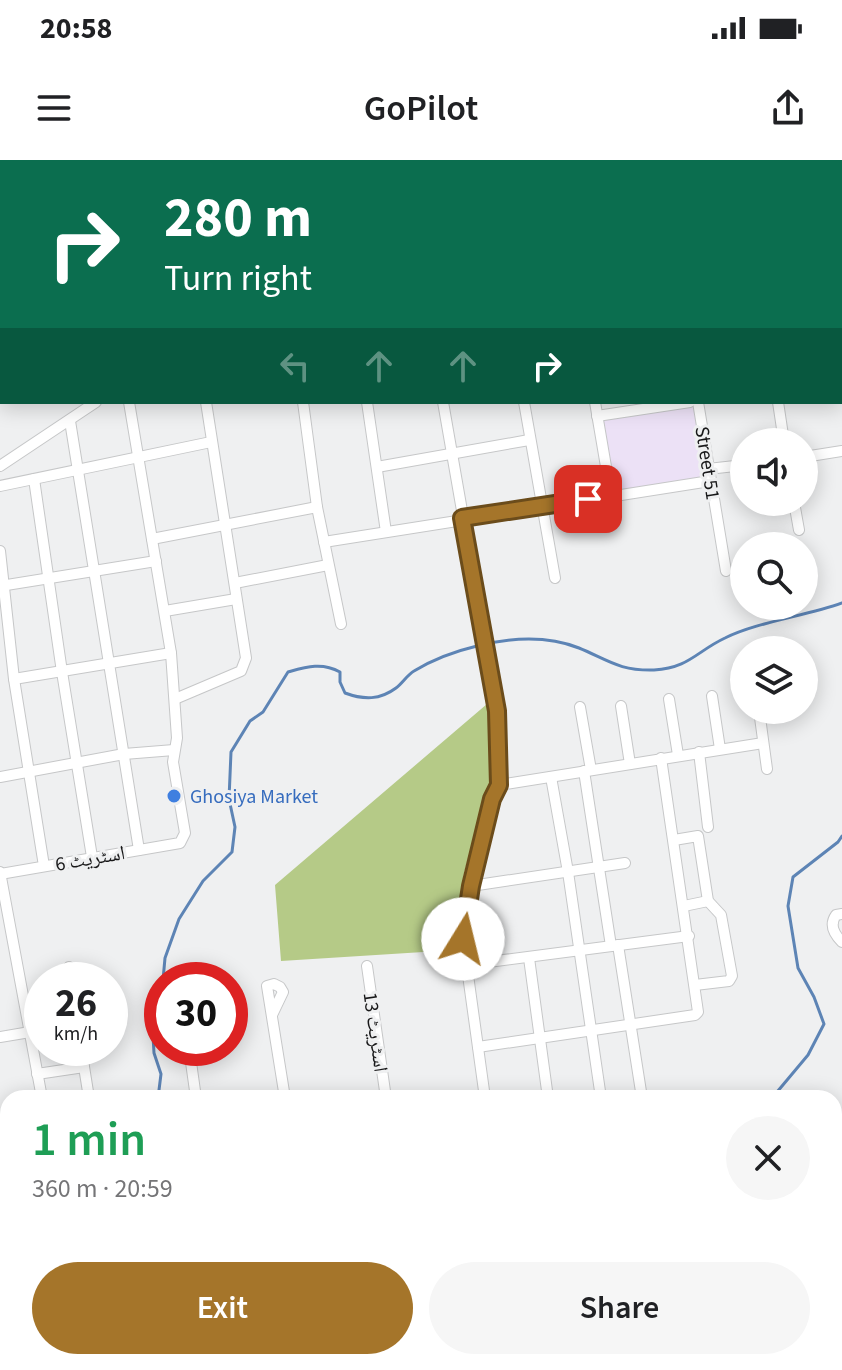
<!DOCTYPE html>
<html lang="en">
<head>
<meta charset="utf-8">
<style>
	body { margin:0; font-family:"Source Sans 3","Noto Naskh Arabic",sans-serif; background:#f6f6f6; color:#202124; height:100vh; display:flex; flex-direction:column; font-size:30px; white-space:nowrap }
	* { box-sizing:border-box; margin:0 }
	p { font-size:26px; color:#757577 }
	.icon { flex:none; width:44px; height:44px; fill:none; stroke:currentColor; stroke-width:2; stroke-linecap:round; stroke-linejoin:round }
	.map { position:relative; flex:1; overflow:hidden }
	.drawer { position:absolute; left:0px; top:930px; width:842px; height:280px; display:flex; flex-direction:column; background:#fff; border-radius:24px 24px 0 0; box-shadow:0 4px 20px #0003 }
	.drawer>* { flex:none }
	.banner { position:absolute; left:0px; top:0px; width:842px; height:244px; box-shadow:0 4px 20px #0003; background:#0b6e4f; color:#fff; overflow:hidden }
	.buttons { position:absolute; left:730px; top:268px; display:grid; gap:16px }
	.buttons a { display:grid; place-items:center; width:88px; height:88px; border-radius:50%; background:#fff; box-shadow:0 4px 20px #0003; font-size:40px }
	.speed { position:absolute; left:24px; top:802px; display:flex; gap:16px; font-size:40px; font-weight:700; text-align:center }
	.speed>* { display:grid; place-content:center; width:104px; height:104px; border-radius:50%; background:#fff; box-shadow:0 4px 20px #0003; line-height:1 }
	.speed small { font-size:20px; font-weight:400 }
	.speed .limit { border:12px solid #d22; background:#fff; color:#111 }
	.pin { position:absolute; display:grid; place-items:center; width:68px; height:68px; color:#fff; margin:-34px; border-radius:16px; box-shadow:0 4px 12px #0006 }
	.me { position:absolute; width:88px; margin:-44px; rotate:9deg; stroke-linejoin:round; filter:drop-shadow(0 0 6px #0008) }
	.turn { display:flex; align-items:center; gap:28px; height:168px; padding:0 32px; font-size:36px }
	.turn .icon { width:104px; height:104px; stroke-width:2.5 }
	.turn b { display:block; font-size:56px; line-height:68px }
	.lanes { display:flex; align-items:center; height:76px; padding:0 32px; background:#0003; justify-content:center; gap:40px; direction:ltr }
	.lanes .off { opacity:.35 }
	.round { display:grid; place-items:center; flex:none; width:84px; height:84px; border-radius:42px; background:#f6f6f6 }
	.overview { display:flex; align-items:center; justify-content:space-between; height:136px; padding:0 32px }
	h1 { font-size:48px; font-weight:600; line-height:60px; color:#1e9e55 }
	.primary-button { display:flex; gap:16px; margin-top:auto; padding:16px 32px }
	.primary-button a { flex:1; height:92px; border-radius:48px; background:#a5752a; color:#fff; font-size:32px; font-weight:600; line-height:92px; text-align:center }
	.primary-button a+a { background:#f6f6f6; color:#202124 }
	.status { display:flex; justify-content:space-between; align-items:center; height:56px; padding:0 40px; background:#fff; direction:ltr }
	.status svg { height:22px; fill:currentColor }
	header { display:flex; justify-content:space-between; align-items:center; height:104px; padding:0 32px; background:#fff; font-size:36px; font-weight:600 }
	.map>svg:first-child { display:block }
	.commercial { fill:#ece1f6 }
	.green { fill:#b5ca87 }
	.lines { fill:none; stroke-linecap:round; stroke-linejoin:round }
	.stream { stroke:#5d84b5; stroke-width:3 }
	.building { fill:#afb0b1; filter:url(#shadow) }
	.minor-casing { stroke:#c6c7c8; stroke-width:12 }
	.secondary-casing { stroke:#c6c7c8; stroke-width:16 }
	.minor { stroke:#fff; stroke-width:10 }
	.secondary { stroke:#fff; stroke-width:14 }
	.route-casing { stroke:#6b4c1b; stroke-width:20 }
	.route { stroke:#a5752a; stroke-width:14 }
	.shop-dot { fill:#3f7fe0; stroke:#eff0f1; stroke-width:3 }
	.labels { text-anchor:middle; stroke-width:6; stroke-linejoin:round; paint-order:stroke }
	.street-label { font-size:20px; fill:#181819; stroke:#eff0f1 }
	.shop-label { font-size:20px; fill:#366cbe; stroke:#eff0f1; text-anchor:start }
</style>
</head>
<body>
<div class="status"><b>20:58</b><svg viewBox="0 0 49 12"><path d="M0 12V9h3v3zM5 12V6h3v6zM10 12V3h3v9zM15 12V0h3v12zM26 1h20v11H26zM47 4h2v5h-2z"/></svg></div>
<header><svg class="icon" aria-label="menu" viewBox="0 0 24 24"><path d="M4 6h16M4 12h16M4 18h16"/></svg>GoPilot<svg class="icon" aria-label="share" viewBox="0 0 24 24"><path d="M12 15V3M7 8l5-5 5 5M5 13v7h14v-7"/></svg></header>
<div class="map">
<svg width="842" height="1210" viewBox="0 0 842 1210">
	<defs>
		<filter id="shadow"><feDropShadow dx="3.5" dy="-3.5" stdDeviation="0" flood-color="#0004"/></filter>
	</defs>
	<rect width="100%" height="100%" fill="#eff0f1"/>
	<g class="commercial">
		<polygon points="0,0 27,2 2,2 0,110"/>
		<polygon points="693,245 704,318 615,332 603,259"/>
		<polygon points="341,1202 510,1202 511,1210 332,1210 331,1204"/>
	</g>
	<polygon class="green" points="487,544 492,614 464,713 455,790 281,801 275,725"/>
	<g class="lines">
		<g class="stream">
			<path d="M 163,820 L 165,798 L 179,759 L 203,721 L 232,692 L 235,667 L 229,639 L 231,592 L 250,561 L 263,552 L 288,512 C 306,507 322,502 340,512 L 340,522 L 345,533 C 364,540 380,540 396,528 C 403,523 407,515 414,511 C 432,500 456,491 477,486 C 509,478 546,475 579,488 C 608,500 619,511 654,510 C 689,508 697,491 725,478 C 757,462 806,456 842,443"/>
			<polyline points="158,938 161,914 154,893 152,859 162,827"/>
			<polyline points="772,938 808,895 824,864 814,837 798,808 788,746 793,717 838,682 842,676"/>
			<polyline points="0,1183 8,1186"/>
			<polyline points="606,1202 607,1210"/>
		</g>
	</g>
	<g class="building">
		<polygon points="842,969 842,1078 834,1079 834,996 837,995 834,970"/>
		<polygon points="842,1151 842,1166 834,1168 834,1152"/>
		<polygon points="842,1172 842,1187 834,1188 834,1173"/>
		<polygon points="842,1189 842,1204 832,1206 834,1190"/>
		<polygon points="739,1202 767,1202 768,1210 740,1210"/>
		<polygon points="797,1202 824,1202 824,1210 798,1210"/>
	</g>
	<g class="lines">
		<g class="minor-casing">
			<g id="minor">
				<polyline points="71,0 71,2"/>
				<polyline points="233,0 234,2"/>
				<polyline points="319,0 319,2"/>
				<polyline points="712,0 712,2"/>
				<polyline points="773,0 773,2"/>
				<polyline points="156,2 169,0"/>
				<polyline points="840,55 842,54"/>
				<polyline points="0,113 2,113"/>
				<polyline points="840,156 842,170"/>
				<polyline points="840,218 842,218"/>
				<polyline points="303,242 317,347 341,464"/>
				<polyline points="367,242 386,372"/>
				<polyline points="443,242 497,551 499,625 492,639 471,726 463,779 485,938"/>
				<polyline points="524,242 555,418"/>
				<polyline points="595,242 611,336"/>
				<polyline points="698,242 726,411"/>
				<polyline points="778,242 784,282"/>
				<polyline points="597,256 690,242"/>
				<polyline points="70,261 139,690"/>
				<polyline points="804,297 842,291"/>
				<polyline points="0,306 96,242"/>
				<polyline points="377,307 529,280"/>
				<polyline points="708,309 744,305"/>
				<polyline points="34,319 62,512 92,697"/>
				<polyline points="0,326 211,282"/>
				<polyline points="794,342 799,370"/>
				<polyline points="152,379 317,347"/>
				<polyline points="324,382 710,321"/>
				<polyline points="0,391 14,519 44,706"/>
				<polyline points="235,423 328,405"/>
				<polyline points="0,426 156,401"/>
				<polyline points="165,451 236,439"/>
				<polyline points="14,519 171,493"/>
				<polyline points="712,536 720,589"/>
				<polyline points="175,539 241,511 246,498 206,242"/>
				<polyline points="669,539 678,595"/>
				<polyline points="621,546 630,604"/>
				<polyline points="580,547 591,610"/>
				<polyline points="759,550 767,609"/>
				<polyline points="699,592 708,667"/>
				<polyline points="584,611 611,786"/>
				<polyline points="0,617 124,594 174,590"/>
				<polyline points="551,617 568,712 601,938"/>
				<polyline points="499,625 763,583"/>
				<polyline points="674,680 698,676 708,741 721,755 732,816 729,821 695,825"/>
				<polyline points="0,712 42,938"/>
				<polyline points="0,714 180,683 185,673 173,602 177,578 171,493 129,242"/>
				<polyline points="471,726 625,703"/>
				<polyline points="684,746 708,741"/>
				<path d="M 842,754 L 836,755 C 829,765 834,774 842,782"/>
				<polyline points="618,785 642,938"/>
				<polyline points="529,798 548,938"/>
				<polyline points="465,805 689,776"/>
				<polyline points="367,806 386,938"/>
				<polyline points="69,807 71,820"/>
				<polyline points="272,855 283,832 280,827 274,824 267,826 285,938"/>
				<polyline points="0,877 30,872"/>
				<polyline points="478,887 695,855 698,852 661,598"/>
				<polyline points="81,888 89,938"/>
				<polyline points="189,888 196,938"/>
				<polyline points="37,914 84,907"/>
				<polyline points="0,975 8,1021"/>
				<polyline points="834,1143 842,1142"/>
				<polyline points="132,1202 133,1210"/>
				<polyline points="526,1202 527,1210"/>
				<polyline points="687,1202 688,1210"/>
				<polyline points="775,1202 776,1210"/>
				<polyline points="225,1210 275,1202"/>
			</g>
		</g>
		<g class="secondary-casing">
			<g id="secondary">
				<polyline points="833,0 833,2"/>
				<polyline points="840,24 842,31"/>
			</g>
		</g>
		<use href="#minor" class="minor"/>
		<use href="#secondary" class="secondary"/>
	</g>
	<g class="lines">
		<g class="route-casing">
			<polyline id="route" points="463,779 471,726 492,639 499,625 497,551 462,358 588,339"/>
		</g>
		<use href="#route" class="route"/>
	</g>
	<circle class="shop-dot" cx="174" cy="636" r="8"/>
	<g class="labels">
		<g class="street-label">
			<text transform="translate(708 303) rotate(81)" y="7">Street 51</text>
			<text transform="translate(90 698) rotate(-10)" y="7">اسٹریٹ 6</text>
			<text transform="translate(376 872) rotate(82)" y="7">اسٹریٹ 13</text>
		</g>
		<g class="shop-label">
			<text x="190" y="643">Ghosiya Market</text>
		</g>
	</g>
</svg>
<div class="buttons">
<a><svg class="icon" aria-label="sound" viewBox="0 0 24 24"><path d="M4 9h4l5-4v14l-5-4H4zM17 9q2 3 0 6"/></svg></a>
<a><svg class="icon" aria-label="search" viewBox="0 0 24 24"><circle cx="10" cy="10" r="6"/><path d="M15 15l6 6"/></svg></a>
<a><svg class="icon" aria-label="layers" viewBox="0 0 24 24"><path d="M12 4l9 5-9 5-9-5zM3 14l9 5 9-5"/></svg></a>
</div>
<div class="speed"><div>26<small>km/h</small></div><div class="limit">30</div></div>
<div class="pin" style="left:588px;top:339px;background:#d93025"><svg class="icon" aria-label="arrive" viewBox="0 0 24 24"><path d="M6 21V4h12l-3 4 3 4H6"/></svg></div>
<svg class="me" style="left:463px;top:779px" viewBox="-20 -20 40 40"><circle r="19" fill="#fff"/><path d="M0-13L10 11 0 6-10 11z" fill="#a5752a"/></svg>
<div class="banner">
<div class="turn"><svg class="icon" aria-label="right" viewBox="0 0 24 24"><path d="M7 20v-9h11M14 6l5 5-5 5"/></svg><div><b>280 m</b>Turn right</div></div>
<div class="lanes"><svg class="icon off" aria-label="left" viewBox="0 0 24 24"><path d="M17 20v-9H6M10 6l-5 5 5 5"/></svg><svg class="icon off" aria-label="ahead" viewBox="0 0 24 24"><path d="M12 20V5M6 11l6-6 6 6"/></svg><svg class="icon off" aria-label="ahead" viewBox="0 0 24 24"><path d="M12 20V5M6 11l6-6 6 6"/></svg><svg class="icon" aria-label="right" viewBox="0 0 24 24"><path d="M7 20v-9h11M14 6l5 5-5 5"/></svg></div>
</div>
<section class="drawer">
<div class="overview"><div><h1>1 min</h1><p>360 m · 20:59</p></div><a class="round"><svg class="icon" aria-label="close" viewBox="0 0 24 24"><path d="M6 6l12 12M18 6L6 18"/></svg></a></div>
<div class="primary-button"><a>Exit</a><a>Share</a></div>
</section>
</div>
</body>
</html>
